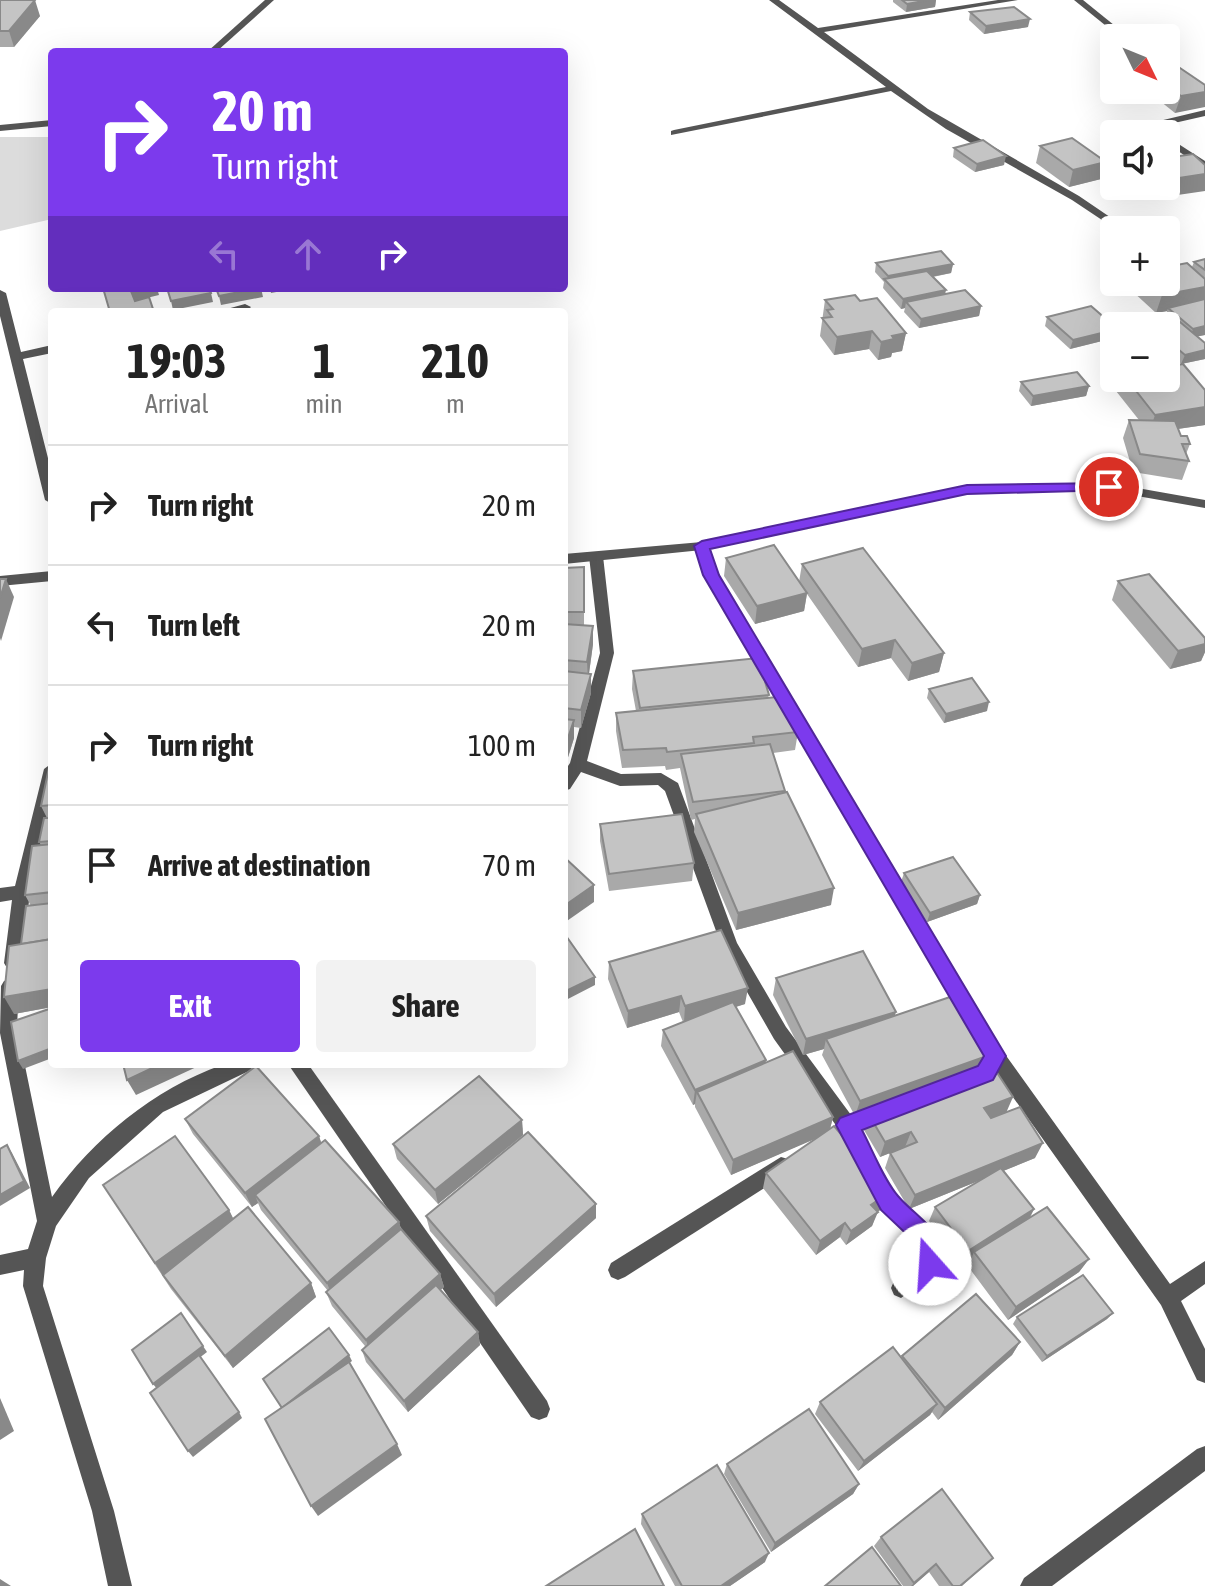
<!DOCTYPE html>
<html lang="en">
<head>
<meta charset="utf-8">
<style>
	body { margin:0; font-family:"Asap Condensed",sans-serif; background:#f2f2f2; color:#222; height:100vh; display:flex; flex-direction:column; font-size:30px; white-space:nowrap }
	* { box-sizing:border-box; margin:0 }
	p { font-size:26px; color:#767676 }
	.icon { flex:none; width:44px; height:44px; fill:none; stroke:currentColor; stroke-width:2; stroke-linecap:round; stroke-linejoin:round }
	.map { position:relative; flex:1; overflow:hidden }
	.sheet { position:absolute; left:48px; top:308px; width:520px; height:760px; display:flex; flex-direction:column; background:#fff; border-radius:8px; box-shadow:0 8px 32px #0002 }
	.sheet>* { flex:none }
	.guide { position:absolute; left:48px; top:48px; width:520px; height:244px; border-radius:8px; box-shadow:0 8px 32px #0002; background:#7c3aed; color:#fff; overflow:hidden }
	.needle { width:52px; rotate:133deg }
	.controls { position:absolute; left:1100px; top:24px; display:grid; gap:16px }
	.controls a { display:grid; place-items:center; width:80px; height:80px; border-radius:8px; background:#fff; box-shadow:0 8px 32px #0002; font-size:40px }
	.pin { position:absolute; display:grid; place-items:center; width:68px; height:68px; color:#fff; margin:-34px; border:4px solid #fff; border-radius:50%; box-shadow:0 2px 8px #0007 }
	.me { position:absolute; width:88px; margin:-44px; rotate:341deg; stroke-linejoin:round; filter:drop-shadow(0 0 6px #0008) }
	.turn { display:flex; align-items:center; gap:28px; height:168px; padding:0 32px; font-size:36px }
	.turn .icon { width:104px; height:104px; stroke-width:2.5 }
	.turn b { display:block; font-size:56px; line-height:68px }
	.lanes { display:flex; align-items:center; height:76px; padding:0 32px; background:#0003; justify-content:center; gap:40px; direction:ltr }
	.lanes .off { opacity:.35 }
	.eta { display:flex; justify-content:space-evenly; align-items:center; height:136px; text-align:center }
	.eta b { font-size:48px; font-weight:700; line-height:56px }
	.cta { display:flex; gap:16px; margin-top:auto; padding:16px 32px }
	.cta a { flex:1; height:92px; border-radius:8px; background:#7c3aed; color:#fff; font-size:32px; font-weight:700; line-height:92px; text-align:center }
	.cta a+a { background:#f2f2f2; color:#222 }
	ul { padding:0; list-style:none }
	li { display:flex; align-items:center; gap:24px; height:120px; padding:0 32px; border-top:2px solid #e0e0e0 }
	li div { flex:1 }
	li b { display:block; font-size:30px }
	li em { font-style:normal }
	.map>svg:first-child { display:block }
	.green { fill:#dcdcdc }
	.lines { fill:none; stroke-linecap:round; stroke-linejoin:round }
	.service { fill:#555; fill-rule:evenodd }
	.minor { fill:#555; fill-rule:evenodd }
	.tertiary { fill:#555; fill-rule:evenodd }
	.wall { fill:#a9a9a9 }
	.shaded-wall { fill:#898989 }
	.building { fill:#c4c4c4; stroke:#898989; stroke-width:2 }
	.route { fill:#7c3aed; stroke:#51269a; stroke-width:2 }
</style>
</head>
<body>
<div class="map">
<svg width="1205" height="1586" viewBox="0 0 1205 1586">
	<rect width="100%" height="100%" fill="#fff"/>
	<polygon class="green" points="0,137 52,137 52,219 0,231"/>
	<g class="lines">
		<g class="service">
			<polygon points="265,0 274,0 216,52 207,52"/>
			<polygon points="52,120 52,126 0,131 0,125"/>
		</g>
		<g class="minor">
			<polygon points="769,0 779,0 818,28 998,0 1018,0 824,32 928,109 1079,196 1129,230 1117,230 1072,200 946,129 891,91 671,135 671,131 674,130 886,87"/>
			<polygon points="1074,0 1083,0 1130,38 1121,38"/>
			<polygon points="1205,110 1205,116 1161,126 1159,128 1164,134 1154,134 1149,127 1155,122"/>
			<polygon points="1166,136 1205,161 1205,169 1166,143"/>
			<polygon points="1166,259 1205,294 1205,303 1166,268"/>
			<polygon points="0,290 6,293 21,352 52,345 52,353 23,359 52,474 52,504 45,500 0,316"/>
			<polygon points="245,304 251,307 249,309 216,312"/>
			<polygon points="702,542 709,546 718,575 1002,1050 1170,1284 1205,1261 1205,1284 1181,1301 1205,1349 1205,1383 1197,1380 1161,1305 988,1062 704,575 695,546"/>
			<polygon points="596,552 603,556 614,653 587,761 621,774 661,773 678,783 737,943 786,1027 854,1119 896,1196 935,1232 940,1264 937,1271 901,1298 894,1295 891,1288 894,1281 919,1260 918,1244 882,1210 840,1131 774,1039 723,950 665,791 658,785 620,786 581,772 570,789 564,791 564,772 570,763 600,653 589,556"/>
			<polygon points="52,763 52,802 30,892 22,963 19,968 13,970 7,968 4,963 12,900 0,902 0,888 15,886 44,769"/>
			<path d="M 10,978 L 16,981 L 19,986 L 17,1027 L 52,1197 C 93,1139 154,1089 222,1065 C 231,1062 244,1064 253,1064 L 251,1070 L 163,1112 L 89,1178 L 56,1226 L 46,1258 L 43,1286 L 114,1511 L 132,1586 L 108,1586 L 92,1511 L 23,1286 L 24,1270 L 0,1275 L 0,1255 L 28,1249 L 37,1221 L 0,1033 L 1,986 L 4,981 Z"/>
			<polygon points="288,1064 308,1064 547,1401 550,1409 547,1417 539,1420 531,1417"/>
			<polygon points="781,1157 788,1159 791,1166 788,1173 625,1277 618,1280 611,1277 608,1270 611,1263"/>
			<polygon points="1205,1446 1205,1471 1052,1586 1020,1586 1024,1578 1197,1449"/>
		</g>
		<g class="tertiary">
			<polygon points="1109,483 1205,500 1205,508 1109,491 967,493 702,550 564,564 564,554 702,542 967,485"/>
			<polygon points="52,571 52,581 0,586 0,576"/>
		</g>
	</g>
	<g class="wall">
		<polygon points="0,0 40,16 14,47 0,47"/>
		<polygon points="893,0 936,0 935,7 906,12 893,2"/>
		<polygon points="970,12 1028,27 984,34 969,20"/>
		<polygon points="1166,70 1205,85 1175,113 1155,97 1154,101 1129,104 1115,91 1115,90 1166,90"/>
		<polygon points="1040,146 1101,179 1069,187 1036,163"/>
		<polygon points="954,148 1004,165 975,172 953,157"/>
		<polygon points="1193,154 1157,198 1145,186 1166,186"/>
		<polygon points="1205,259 1205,335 1197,336 1205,343 1205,359 1181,364 1205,390 1205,425 1178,429 1181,436 1190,444 1186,454 1189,461 1182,480 1133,472 1123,438 1129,420 1139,420 1116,391 1120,378 1166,378 1181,364 1166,351 1166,326 1173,323 1165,317 1167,311 1156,313 1131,290 1134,282 1166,282 1192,267 1194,262"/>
		<polygon points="876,263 953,264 951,273 933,277 945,294 981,306 979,316 919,328 904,312 905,308 901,309 883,288 884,282 875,272"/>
		<polygon points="825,300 860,301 906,333 902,351 892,353 891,357 878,360 869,349 834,355 820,336"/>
		<polygon points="1047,317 1114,326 1114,338 1070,349 1045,326"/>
		<polygon points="1021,382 1089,386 1086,396 1031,406 1019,391"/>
		<polygon points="726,558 799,582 802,564 944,653 939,672 908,681 891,658 858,667 807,594 804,611 755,624 724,576"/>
		<polygon points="584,567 584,625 593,626 593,644 589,674 591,674 591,693 581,728 574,727 574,738 564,770 564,568"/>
		<polygon points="1118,581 1205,638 1205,652 1201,661 1170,669 1112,600"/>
		<polygon points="633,671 769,695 768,698 798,732 795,750 773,753 785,793 831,905 736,930 694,832 695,819 691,820 680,768 666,770 665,766 622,768 616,731 616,713 636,711 632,689"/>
		<polygon points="929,689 987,711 944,723 927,698"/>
		<polygon points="52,805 52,1007 14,1014 21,944 31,906 25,895 41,845 39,842 47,818 41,806"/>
		<polygon points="600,824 694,863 692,881 609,891 600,841"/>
		<polygon points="904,873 980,895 977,904 927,922 901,882"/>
		<polygon points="609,962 745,1004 736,1007 766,1060 765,1063 833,1117 830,1129 890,1192 885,1207 877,1212 872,1226 846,1245 840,1237 816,1255 763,1188 766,1173 818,1137 731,1175 695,1107 695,1104 693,1105 661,1046 663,1030 683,1022 679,1012 627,1028 608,979"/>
		<polygon points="776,978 895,1016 984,1064 1006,1112 1035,1158 1003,1171 1034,1209 1030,1218 1089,1259 1079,1272 1008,1320 967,1265 971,1259 961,1265 929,1221 935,1207 983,1179 909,1209 885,1168 890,1153 880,1157 861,1125 865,1113 855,1116 822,1055 824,1049 803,1055 773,995"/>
		<polygon points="185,1119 319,1136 321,1143 399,1222 401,1229 440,1274 444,1287 440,1290 478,1332 480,1345 408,1412 366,1362 362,1350 365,1346 332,1306 326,1292 328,1291 261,1210 258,1203 252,1207 193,1134"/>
		<polygon points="522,1120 523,1135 438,1204 397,1159 393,1144"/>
		<polygon points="103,1185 229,1210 233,1219 311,1283 316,1297 233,1368 171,1289"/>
		<polygon points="596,1204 596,1218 496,1307 430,1231 426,1216"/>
		<polygon points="1113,1313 1107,1319 1042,1362 1013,1324 1017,1317"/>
		<polygon points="1020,1342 1012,1355 938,1420 932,1412 930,1415 858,1471 815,1414 820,1402 901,1358 902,1356"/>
		<polygon points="727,1464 859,1484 853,1494 771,1552 724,1474"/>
		<polygon points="642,1514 765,1562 730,1586 675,1586 641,1524"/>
		<polygon points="881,1537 993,1558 962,1586 939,1586 929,1572 913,1586 903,1586 874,1546"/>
	</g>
	<g class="shaded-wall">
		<polygon points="35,0 40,16 14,47 9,31"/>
		<polygon points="929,0 936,0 935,7 906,12 907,4"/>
		<polygon points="1030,19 1028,27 984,34 986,26"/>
		<polygon points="1156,92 1154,101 1129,104 1132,96"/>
		<polygon points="1205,92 1205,107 1175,113 1181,96"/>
		<polygon points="1006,156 1004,165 975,172 977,164"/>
		<polygon points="1106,162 1101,179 1069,187 1073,170"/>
		<polygon points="1205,174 1205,191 1157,198 1161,186 1166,186 1166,180"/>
		<polygon points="953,264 951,273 889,285 887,282 888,276"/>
		<polygon points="1205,287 1205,304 1168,308 1167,311 1156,313 1162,295"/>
		<polygon points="148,288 157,288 159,295 134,301 131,291"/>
		<polygon points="261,288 263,297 221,305 219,296"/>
		<polygon points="270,288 298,288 271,293"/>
		<polygon points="946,290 944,300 906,302 905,308 901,309 903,299"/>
		<polygon points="211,293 213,302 173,310 171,301"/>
		<polygon points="981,306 979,316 919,328 921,319"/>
		<polygon points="1205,326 1205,335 1190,338 1193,329"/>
		<polygon points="1114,330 1114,338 1070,349 1073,340"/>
		<polygon points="872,331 869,349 834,355 837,337"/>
		<polygon points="906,333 902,351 892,353 891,357 878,360 881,342 892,336"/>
		<polygon points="1205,350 1205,359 1181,364 1185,355"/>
		<polygon points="1089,386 1086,396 1031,406 1033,396"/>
		<polygon points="1205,407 1205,425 1149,433 1155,415"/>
		<polygon points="6,579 14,597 1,641 0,638 0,598"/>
		<polygon points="807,593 804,611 755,624 757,606"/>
		<polygon points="593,626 593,644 588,680 587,662"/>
		<polygon points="895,640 891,658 858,667 862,649"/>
		<polygon points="1205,644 1205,652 1201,661 1170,669 1178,651"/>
		<polygon points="944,653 939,672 908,681 912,663"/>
		<polygon points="591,674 591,693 581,728 581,710"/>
		<polygon points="989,702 987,711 944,723 946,714"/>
		<polygon points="574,720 574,738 564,770 564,750"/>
		<polygon points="594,885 594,902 564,923 564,906"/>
		<polygon points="834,888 831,905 736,930 738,913"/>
		<polygon points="980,895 977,904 927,922 930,913"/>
		<polygon points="595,977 595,985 564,1001 564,992"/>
		<polygon points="748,988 745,1004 684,1022 685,1006"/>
		<polygon points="52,989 52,1007 14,1014 4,997"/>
		<polygon points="681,996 679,1012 627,1028 628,1011"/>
		<polygon points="896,1012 891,1028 826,1039 824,1049 803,1055 806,1039"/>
		<polygon points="52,1048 52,1058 23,1069 18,1061"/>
		<polygon points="987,1056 980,1072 866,1110 865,1113 855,1116 860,1101"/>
		<polygon points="766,1060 763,1076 697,1092 695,1104 693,1105 695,1090"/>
		<polygon points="161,1064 203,1064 136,1095 127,1080"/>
		<polygon points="1013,1097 1006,1113 977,1124 984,1108"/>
		<polygon points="833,1117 829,1133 731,1175 733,1160"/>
		<polygon points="522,1120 523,1135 438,1204 435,1190"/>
		<polygon points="911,1132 905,1147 880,1157 885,1142"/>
		<polygon points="319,1136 324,1151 255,1195 258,1203 252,1207 245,1193"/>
		<polygon points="1043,1143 1035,1158 909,1209 915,1195"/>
		<polygon points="7,1145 12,1153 30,1188 0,1206 0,1195"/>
		<polygon points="890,1192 885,1207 866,1219 871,1205"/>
		<polygon points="596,1204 596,1218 496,1307 494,1294"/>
		<polygon points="1034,1209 1026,1224 974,1252 971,1259 961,1265 968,1251"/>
		<polygon points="229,1210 236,1224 163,1276 155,1263"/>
		<polygon points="878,1212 872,1226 846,1245 851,1231"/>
		<polygon points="399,1222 403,1236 332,1296 327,1283"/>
		<polygon points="845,1223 840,1237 816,1255 820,1241"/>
		<polygon points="1089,1259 1079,1272 1008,1320 1016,1307"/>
		<polygon points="440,1274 444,1287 370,1353 366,1340"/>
		<polygon points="311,1283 316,1297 233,1368 225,1356"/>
		<polygon points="1113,1313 1107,1319 1042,1362 1047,1356"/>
		<polygon points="478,1332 480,1345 408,1412 404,1401"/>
		<polygon points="1020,1342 1012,1355 938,1420 945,1408"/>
		<polygon points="203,1346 207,1352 158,1390 153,1384"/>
		<polygon points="349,1355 352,1361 285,1413 282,1408"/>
		<polygon points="0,1398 14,1431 0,1440"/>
		<polygon points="937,1404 930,1415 858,1471 864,1461"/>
		<polygon points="239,1412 242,1418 193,1457 188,1451"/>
		<polygon points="397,1444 402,1455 318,1516 311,1506"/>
		<polygon points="859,1484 853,1494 771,1552 775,1543"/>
		<polygon points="769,1553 765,1562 730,1586 721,1586"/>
		<polygon points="936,1564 929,1572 913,1586 911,1586"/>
		<polygon points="0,1579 11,1586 0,1586"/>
	</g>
	<g class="building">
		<polygon points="0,0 35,0 9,31 0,31"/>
		<polygon points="902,0 929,0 907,4"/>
		<polygon points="1014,7 1030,19 986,26 970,12"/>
		<polygon points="1180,68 1205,85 1205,92 1181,96 1166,85 1166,70"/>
		<polygon points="1125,90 1154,90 1156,92 1132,96"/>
		<polygon points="1072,138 1106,162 1073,170 1040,146"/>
		<polygon points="983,140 1006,156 977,164 954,148"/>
		<polygon points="1193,154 1205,165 1205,174 1166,180 1166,158"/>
		<polygon points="941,251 953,264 888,276 876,263"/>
		<polygon points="1205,259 1205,270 1194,262"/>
		<polygon points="1187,263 1205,279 1205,287 1162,295 1148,282 1166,282 1166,267"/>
		<polygon points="927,271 946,290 903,299 884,279"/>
		<polygon points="103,288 148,288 131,291 135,301 149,297 153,309 141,312 110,312"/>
		<polygon points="167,288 209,288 211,293 171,301"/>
		<polygon points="216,288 260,288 219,296"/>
		<polygon points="965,290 981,306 921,319 906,302"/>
		<polygon points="855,295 860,301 877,298 906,333 892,336 894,339 881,342 872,331 837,337 822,318 832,317 827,310 833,309 825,300"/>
		<polygon points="1205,299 1205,326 1193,329 1168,308"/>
		<polygon points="1091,306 1114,326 1114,330 1073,340 1047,317"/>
		<polygon points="1180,322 1205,343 1205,350 1185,355 1166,339 1166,326 1161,326"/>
		<polygon points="1183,364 1205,390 1205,407 1155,415 1126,378 1166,378 1166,367"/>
		<polygon points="1077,372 1089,386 1033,396 1021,382"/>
		<polygon points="1129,420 1175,421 1181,436 1187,436 1190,444 1182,444 1189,461 1140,454"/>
		<polygon points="774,545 807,593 757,606 726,558"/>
		<polygon points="863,548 944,653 912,663 895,640 862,649 802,564"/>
		<polygon points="584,567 584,612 564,612 564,568"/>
		<polygon points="1149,574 1205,638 1205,644 1178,651 1118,581"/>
		<polygon points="0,579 6,579 0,598"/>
		<polygon points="564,624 593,626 587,662 564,660"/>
		<polygon points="758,658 769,695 640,708 633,671"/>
		<polygon points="564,671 591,674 581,710 564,708"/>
		<polygon points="972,678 989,702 946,714 929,689"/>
		<polygon points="787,696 798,732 753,737 754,743 667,752 666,748 623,750 616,713"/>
		<polygon points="564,719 574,720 564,750"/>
		<polygon points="770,744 785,791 693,802 681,754"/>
		<polygon points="52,753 52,805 41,806"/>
		<polygon points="787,792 834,888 738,913 696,814"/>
		<polygon points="682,814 694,863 609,874 600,824"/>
		<polygon points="44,818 52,818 52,841 39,842"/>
		<polygon points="52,844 52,892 25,895 32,846"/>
		<polygon points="564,857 594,885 564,906"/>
		<polygon points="953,857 980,895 930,913 904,873"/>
		<polygon points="52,903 52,939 21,944 26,906"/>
		<polygon points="721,930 748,988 685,1006 681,996 628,1011 609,962"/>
		<polygon points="564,933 595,977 564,992"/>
		<polygon points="52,939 52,989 4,997 9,946"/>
		<polygon points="863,951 896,1012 806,1039 776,978"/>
		<polygon points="950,997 987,1056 860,1101 826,1039"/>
		<polygon points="733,1002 766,1060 695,1090 663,1030"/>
		<polygon points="52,1008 52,1048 18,1061 11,1022"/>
		<polygon points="793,1051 833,1117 733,1160 697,1092"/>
		<polygon points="990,1062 1013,1097 984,1108 991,1118 1020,1107 1043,1143 915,1195 890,1153 917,1142 911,1132 885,1142 866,1110"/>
		<polygon points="123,1064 161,1064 127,1080"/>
		<polygon points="256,1066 319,1136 245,1193 185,1119"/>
		<polygon points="479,1076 522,1120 435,1190 393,1144"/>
		<polygon points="834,1126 890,1192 871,1205 878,1212 851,1231 845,1223 820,1241 766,1173"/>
		<polygon points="528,1132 596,1204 494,1294 426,1216"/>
		<polygon points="175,1136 229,1210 155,1263 103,1185"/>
		<polygon points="325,1140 399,1222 327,1283 255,1195"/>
		<polygon points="7,1145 24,1181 0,1195 0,1149"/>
		<polygon points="1001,1168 1034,1209 968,1251 935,1207"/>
		<polygon points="248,1207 311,1283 225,1356 163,1275"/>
		<polygon points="1047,1207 1089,1259 1016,1307 974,1252"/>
		<polygon points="401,1229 440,1274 366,1340 326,1292"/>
		<polygon points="1083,1275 1113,1313 1047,1356 1017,1317"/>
		<polygon points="436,1285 478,1332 404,1401 362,1350"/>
		<polygon points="976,1294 1020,1342 945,1408 902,1356"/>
		<polygon points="181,1313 203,1346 153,1384 132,1350"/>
		<polygon points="329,1328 349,1355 282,1408 263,1379"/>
		<polygon points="893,1347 937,1404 864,1461 820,1402"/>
		<polygon points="199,1355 239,1412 188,1451 150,1393"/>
		<polygon points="349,1362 397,1444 311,1506 265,1419"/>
		<polygon points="809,1409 859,1484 775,1543 727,1464"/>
		<polygon points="717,1465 769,1553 721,1586 682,1586 642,1514"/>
		<polygon points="942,1489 993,1558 960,1586 953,1586 936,1564 914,1583 881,1537"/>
		<polygon points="635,1529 664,1586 546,1586"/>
		<polygon points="872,1547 901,1586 825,1586"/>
	</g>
	<path class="route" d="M 1109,483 L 1114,484 L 1114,490 L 967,494 L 710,549 L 719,575 L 1006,1056 L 993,1080 L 862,1130 C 873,1151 883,1178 898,1196 C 918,1220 954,1234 938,1272 L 930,1276 L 922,1272 L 917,1244 L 881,1210 L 836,1125 L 840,1118 L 978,1066 L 984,1056 L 703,575 L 694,546 L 702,541 L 967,485 Z"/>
</svg>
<div class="controls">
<a><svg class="needle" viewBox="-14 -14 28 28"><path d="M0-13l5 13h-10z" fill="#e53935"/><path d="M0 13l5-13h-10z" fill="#767676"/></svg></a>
<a><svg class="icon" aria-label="sound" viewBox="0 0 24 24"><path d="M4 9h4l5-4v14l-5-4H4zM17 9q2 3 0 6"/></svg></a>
<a>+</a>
<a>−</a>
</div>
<div class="pin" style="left:1109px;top:487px;background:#d93025"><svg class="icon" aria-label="arrive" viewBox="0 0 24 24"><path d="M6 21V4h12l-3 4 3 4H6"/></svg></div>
<svg class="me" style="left:930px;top:1264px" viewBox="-20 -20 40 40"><circle r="19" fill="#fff"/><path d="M0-13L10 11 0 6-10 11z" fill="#7c3aed"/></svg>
<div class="guide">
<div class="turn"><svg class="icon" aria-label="right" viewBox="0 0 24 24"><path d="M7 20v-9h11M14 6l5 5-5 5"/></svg><div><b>20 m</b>Turn right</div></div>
<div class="lanes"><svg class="icon off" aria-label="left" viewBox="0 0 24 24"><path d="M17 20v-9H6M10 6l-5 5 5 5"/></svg><svg class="icon off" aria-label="ahead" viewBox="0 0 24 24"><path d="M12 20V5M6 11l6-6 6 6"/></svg><svg class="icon" aria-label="right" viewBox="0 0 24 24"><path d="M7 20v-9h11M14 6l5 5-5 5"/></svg></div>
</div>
<section class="sheet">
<div class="eta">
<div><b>19:03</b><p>Arrival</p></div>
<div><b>1</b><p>min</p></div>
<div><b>210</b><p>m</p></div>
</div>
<ul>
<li><svg class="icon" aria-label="right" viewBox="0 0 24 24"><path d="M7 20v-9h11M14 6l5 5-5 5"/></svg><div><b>Turn right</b></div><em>20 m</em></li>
<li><svg class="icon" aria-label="left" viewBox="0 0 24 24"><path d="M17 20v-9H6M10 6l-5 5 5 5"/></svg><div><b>Turn left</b></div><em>20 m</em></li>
<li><svg class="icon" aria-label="right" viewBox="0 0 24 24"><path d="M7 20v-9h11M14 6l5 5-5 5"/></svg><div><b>Turn right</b></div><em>100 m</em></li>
<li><svg class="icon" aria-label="arrive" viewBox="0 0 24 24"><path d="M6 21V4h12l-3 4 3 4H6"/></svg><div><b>Arrive at destination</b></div><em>70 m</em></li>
</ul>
<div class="cta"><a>Exit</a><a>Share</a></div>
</section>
</div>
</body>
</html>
